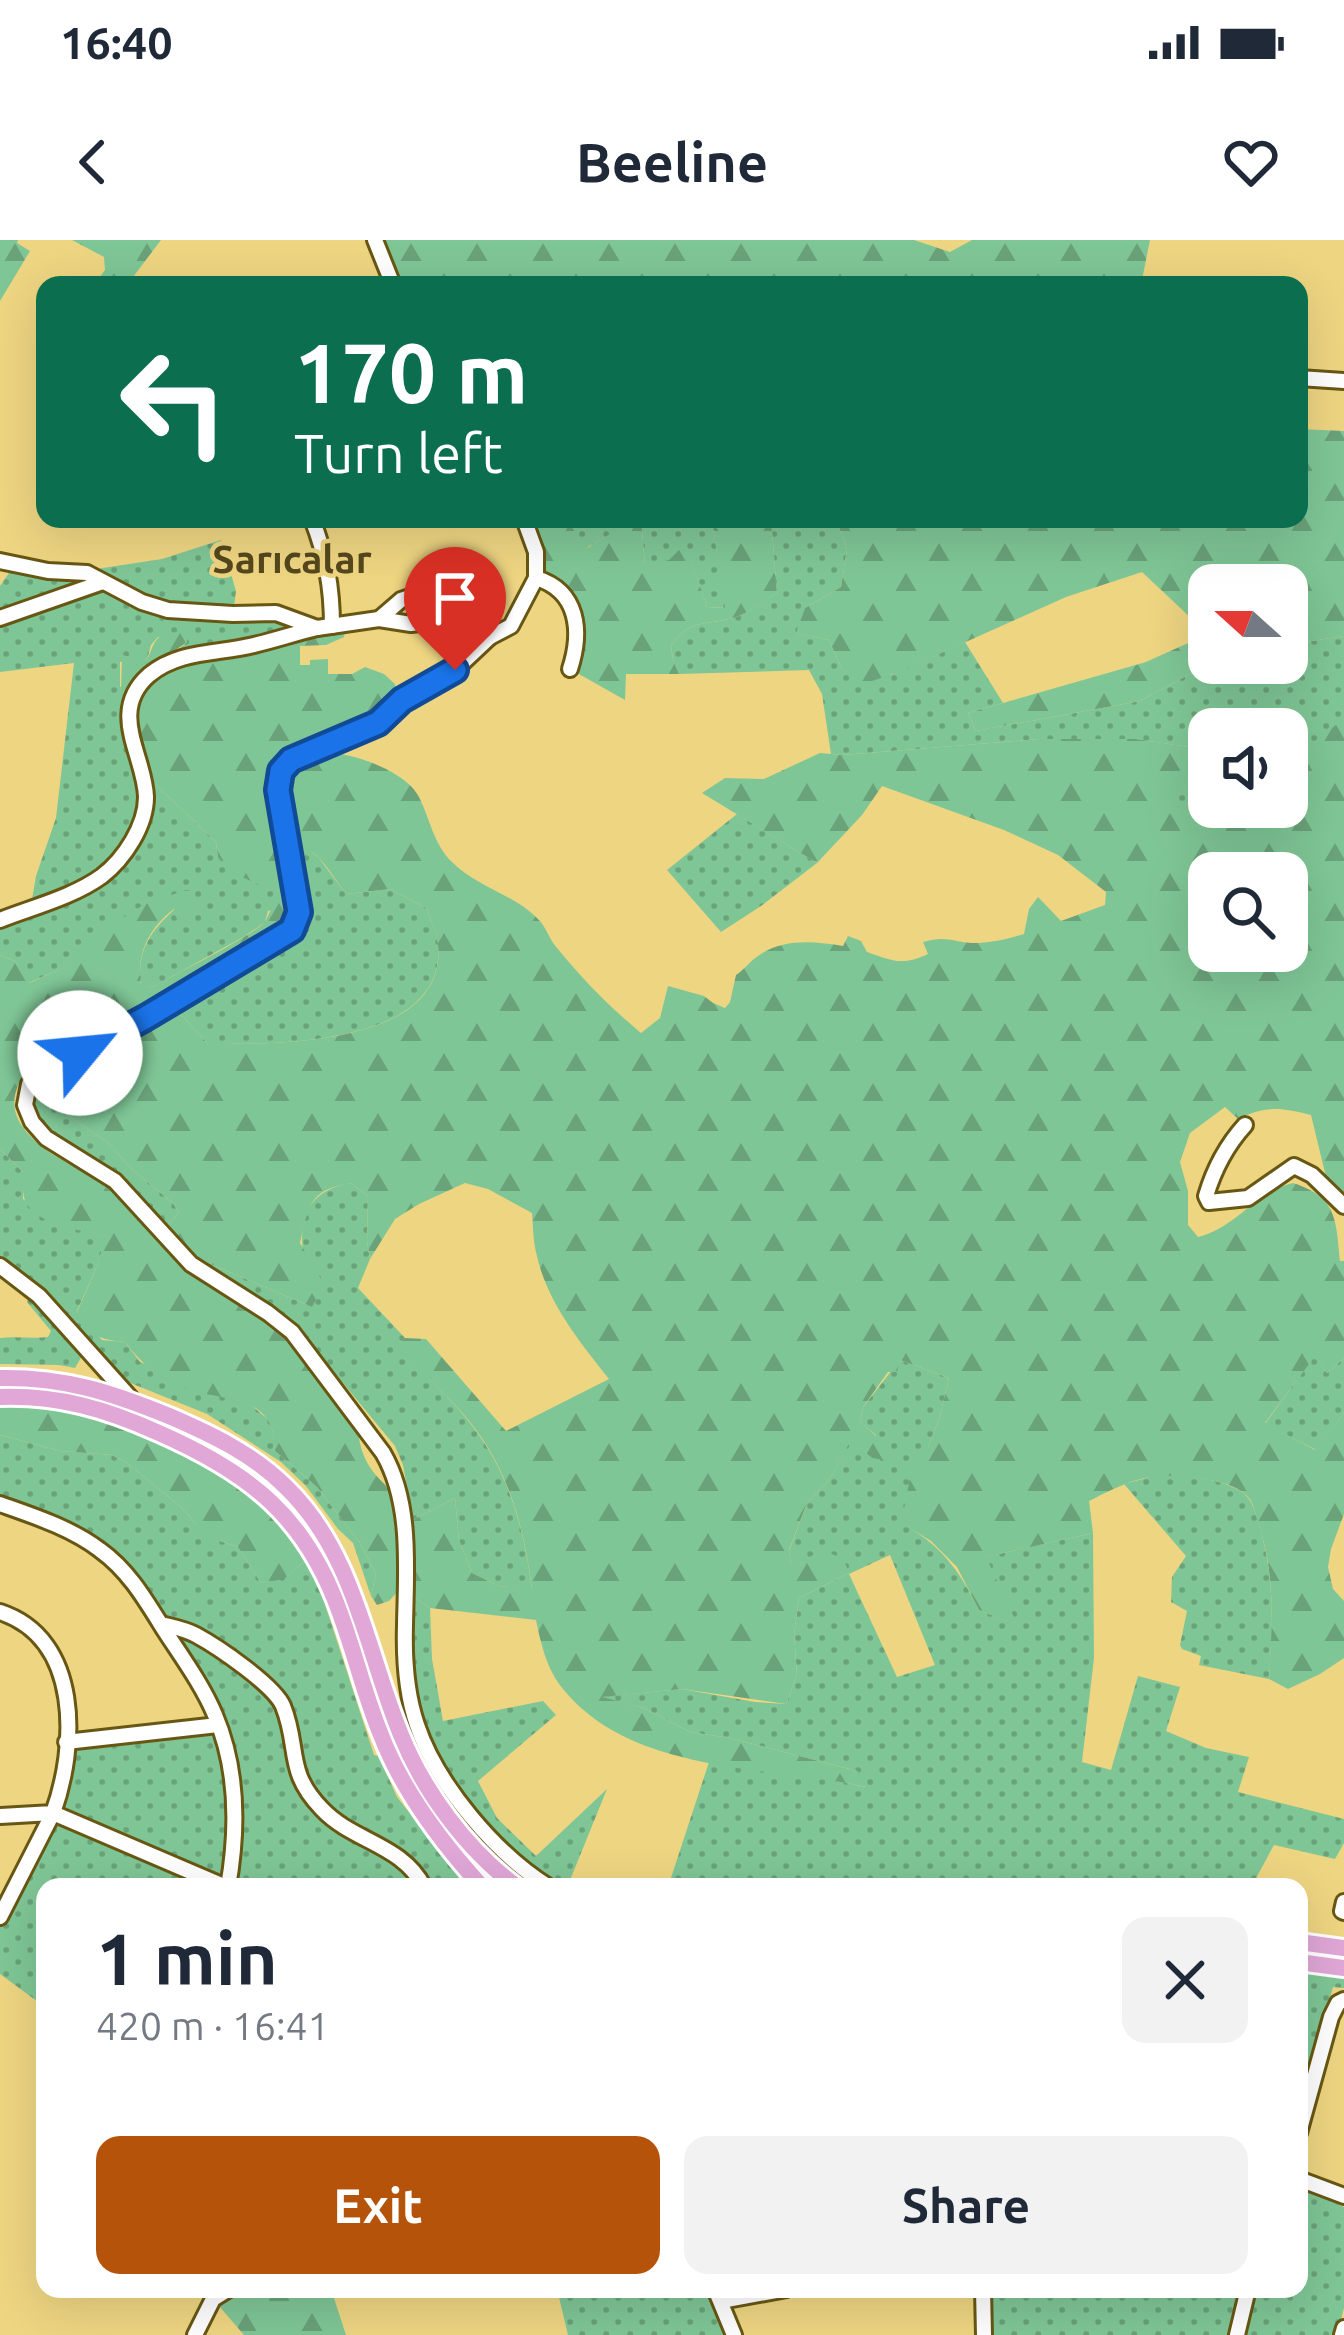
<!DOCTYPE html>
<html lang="en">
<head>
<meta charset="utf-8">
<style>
	body { margin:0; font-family:Ubuntu,sans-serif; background:#f2f2f3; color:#1f2937; height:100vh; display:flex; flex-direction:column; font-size:45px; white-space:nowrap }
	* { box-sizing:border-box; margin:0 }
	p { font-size:39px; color:#747a83 }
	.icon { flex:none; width:66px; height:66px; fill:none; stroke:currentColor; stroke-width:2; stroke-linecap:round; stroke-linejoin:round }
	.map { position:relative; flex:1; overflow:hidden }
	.side { position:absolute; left:36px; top:1638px; width:1272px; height:420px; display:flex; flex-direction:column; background:#fff; border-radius:24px; box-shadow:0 12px 48px #0002 }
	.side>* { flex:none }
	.guide { position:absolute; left:36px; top:36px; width:1272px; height:252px; border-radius:24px; box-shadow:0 12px 48px #0002; background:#0b6e4f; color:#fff; overflow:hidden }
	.needle { width:78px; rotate:291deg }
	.fabs { position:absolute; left:1188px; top:324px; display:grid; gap:24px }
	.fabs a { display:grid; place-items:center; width:120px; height:120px; border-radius:24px; background:#fff; box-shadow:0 12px 48px #0002; font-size:60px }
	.pin { position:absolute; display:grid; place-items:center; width:102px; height:102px; color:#fff; margin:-123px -51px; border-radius:50% 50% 50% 0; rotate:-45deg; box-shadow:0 0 12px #0007 }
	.pin .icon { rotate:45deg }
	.me { position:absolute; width:132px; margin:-66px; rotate:62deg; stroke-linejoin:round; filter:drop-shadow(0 0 9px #0008) }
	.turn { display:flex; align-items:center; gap:42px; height:252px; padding:0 60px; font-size:54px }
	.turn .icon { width:156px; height:156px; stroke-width:2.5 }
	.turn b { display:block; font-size:84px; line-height:102px }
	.round { display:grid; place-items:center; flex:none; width:126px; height:126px; border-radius:24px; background:#f2f2f3 }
	.headline { display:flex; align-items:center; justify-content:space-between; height:204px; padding:0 60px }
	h1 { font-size:72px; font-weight:600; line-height:90px }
	.action { display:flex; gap:24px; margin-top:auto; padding:24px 60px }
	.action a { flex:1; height:138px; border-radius:24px; background:#b45309; color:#fff; font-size:48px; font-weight:600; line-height:138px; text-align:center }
	.action a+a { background:#f2f2f3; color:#1f2937 }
	.status { display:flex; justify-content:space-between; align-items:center; height:84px; padding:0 60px; background:#fff; direction:ltr }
	.status svg { height:33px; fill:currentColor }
	header { display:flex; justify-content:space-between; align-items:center; height:156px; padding:0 60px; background:#fff; font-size:54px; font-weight:600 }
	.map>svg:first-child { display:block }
	.grass { fill:url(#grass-dots); fill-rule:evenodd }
	.forest { fill:url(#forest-firs); fill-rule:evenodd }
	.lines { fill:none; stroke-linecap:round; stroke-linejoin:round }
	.minor-casing { stroke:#685713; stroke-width:20 }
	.major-casing { stroke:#fff; stroke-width:22 }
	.minor { stroke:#fff; stroke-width:14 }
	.major { stroke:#e0a7d7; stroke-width:16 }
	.route-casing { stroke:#114b97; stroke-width:30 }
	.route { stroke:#1a73e8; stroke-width:21 }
	.labels { text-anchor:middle; stroke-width:9; stroke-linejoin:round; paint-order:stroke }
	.neighbourhood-label { font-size:39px; font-weight:bold; fill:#55481c; stroke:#eed582 }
</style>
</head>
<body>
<div class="status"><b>16:40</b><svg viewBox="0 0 49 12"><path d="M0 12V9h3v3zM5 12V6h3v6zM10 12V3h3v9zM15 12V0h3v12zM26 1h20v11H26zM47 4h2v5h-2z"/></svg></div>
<header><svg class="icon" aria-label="back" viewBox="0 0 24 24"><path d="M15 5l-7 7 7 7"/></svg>Beeline<svg class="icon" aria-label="heart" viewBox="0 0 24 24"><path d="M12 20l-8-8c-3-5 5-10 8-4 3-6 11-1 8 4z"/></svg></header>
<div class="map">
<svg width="1344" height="2095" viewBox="0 0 1344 2095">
	<defs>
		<pattern id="grass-dots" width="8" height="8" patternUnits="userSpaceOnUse" patternTransform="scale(3)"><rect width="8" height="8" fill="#7fc696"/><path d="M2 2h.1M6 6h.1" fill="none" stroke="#6aa279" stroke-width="1.8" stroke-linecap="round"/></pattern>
		<pattern id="forest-firs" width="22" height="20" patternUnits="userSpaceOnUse" patternTransform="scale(3)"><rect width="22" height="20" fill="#7fc696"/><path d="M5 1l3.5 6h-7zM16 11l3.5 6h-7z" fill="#6aa279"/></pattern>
	</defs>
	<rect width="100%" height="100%" fill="#eed582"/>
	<g class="grass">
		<polygon points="568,279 622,279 615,292 589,306 585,314"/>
		<polygon points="641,279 718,279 712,281 726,368 707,367 690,317 645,326"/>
		<path d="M 771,279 L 836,279 L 847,309 L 841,347 L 805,368 L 797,393 L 829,400 L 842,429 L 891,435 L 965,402 L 1003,463 L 968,473 L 976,491 L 1140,461 L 1210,423 L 1220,423 L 1230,443 L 1263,423 L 1287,423 L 1287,411 L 1305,402 L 1344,396 L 1344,479 L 1287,561 L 1287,489 L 1209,489 L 1209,510 L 1136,499 L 1039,499 L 843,515 L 831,514 L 822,454 L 809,430 L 679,434 L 673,420 L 671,406 C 690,378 704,386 733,378 C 748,374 763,361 777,353 Z"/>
		<path d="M 221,300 L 236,351 L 234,367 L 228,368 C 198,367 170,367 142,356 C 123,348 109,336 90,330 L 162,319 Z"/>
		<polygon points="11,330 86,336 89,341 0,375 0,346"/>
		<polygon points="97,348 107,349 155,372 243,381 281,378 290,382 290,387 213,406 178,410 187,402 158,397 151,405 147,420 135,419 120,422 120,447 128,448 132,436 146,431 142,562 131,591 111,619 98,631 32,660 36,636 56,578 74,423 0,432 0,383"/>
		<polygon points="1209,522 1209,567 1276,567 1243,585 1206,588 1176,558"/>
		<path d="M 152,541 L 216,602 L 218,617 L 287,630 L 293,666 L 268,671 L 265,682 L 245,696 L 153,747 L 141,746 C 134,701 163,678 195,653 L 72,724 L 28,743 L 15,721 L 0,715 L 0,685 C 54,665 114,651 142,596 C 152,578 157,561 152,541 Z"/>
		<polygon points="737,574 817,623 761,666 721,692 667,630"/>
		<path d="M 295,598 L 319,618 L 346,654 L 390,649 L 426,668 C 430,679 437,692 438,703 C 448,807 275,804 208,804 L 176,769 L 297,698 L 308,687 L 308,675 Z"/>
		<polygon points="42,839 36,854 39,862 60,870 106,901 133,930 173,963 179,973 166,987 50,895 31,873 32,852"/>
		<polygon points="0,909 23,932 23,959 49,980 106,997 98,1024 77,1071 102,1100 125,1102 140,1122 251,1165 270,1181 274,1198 274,1210 317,1247 360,1303 376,1334 371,1356 353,1303 338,1289 306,1246 281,1222 207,1174 128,1142 48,1058 0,1019"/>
		<path d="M 351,943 L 368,956 L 367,1002 L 370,1019 L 358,1048 L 405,1098 L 397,1108 C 421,1132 449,1156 470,1183 C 509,1232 524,1288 532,1350 L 499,1346 L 472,1333 L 459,1300 L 455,1258 L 413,1280 L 403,1225 L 395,1206 L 324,1120 L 290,1080 L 192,1016 L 312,1067 C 303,1017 283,954 351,943 Z"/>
		<path d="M 29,1057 L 77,1108 L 82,1116 L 75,1128 L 59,1125 L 0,1124 L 0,1098 C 16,1096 33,1099 48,1097 L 51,1091 L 27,1062 Z"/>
		<polygon points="1315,1115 1327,1133 1344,1118 1344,1173 1316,1210 1265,1184"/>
		<path d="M 900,1120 L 949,1138 L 940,1176 L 928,1207 L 913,1290 C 946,1311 962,1336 979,1370 L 1017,1385 L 985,1317 L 1093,1293 L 1094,1418 L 1082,1522 L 1111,1530 L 1138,1436 L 1180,1447 L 1166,1491 L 1206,1508 L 1249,1517 L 1238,1552 L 1344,1579 L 1344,1603 L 1335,1619 L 1274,1605 L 1255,1640 L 1247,1647 L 668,1647 L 709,1522 L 826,1539 L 866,1547 L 857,1531 L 730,1498 L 690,1492 L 644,1468 L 598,1457 L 682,1449 L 755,1462 L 786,1464 L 797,1434 L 794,1394 L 799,1358 L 849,1333 L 803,1322 L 791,1326 L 789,1311 L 807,1263 L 829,1240 L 851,1199 L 872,1218 L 876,1195 L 860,1182 L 863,1167 ZM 890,1315 L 935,1425 L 897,1437 L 849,1334 Z"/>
		<polygon points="0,1195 61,1211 112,1215 126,1222 181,1267 196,1284 220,1301 238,1307 261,1343 286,1337 306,1320 324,1361 374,1515 379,1516 397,1557 468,1647 45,1647 45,1767 0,1734 0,1677 53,1573 66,1502 218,1484 114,1321 3,1266 0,1274"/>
		<path d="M 1165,1233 C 1189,1237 1217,1238 1239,1250 C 1251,1257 1254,1268 1258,1281 C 1275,1336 1273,1383 1269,1439 L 1199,1425 L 1201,1416 L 1182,1409 L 1180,1405 L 1187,1371 L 1171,1362 L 1172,1337 L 1186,1316 L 1124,1244 Z"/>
		<path d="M 413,1357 L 430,1368 L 432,1419 L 443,1481 L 543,1461 L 556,1475 L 478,1541 L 497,1578 L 536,1616 L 607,1549 L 568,1645 L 570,1647 C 529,1647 454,1547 435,1512 C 428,1499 422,1482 419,1469 C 409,1432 412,1394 413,1357 Z"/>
		<polygon points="1299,1731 1344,1737 1344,1748 1333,1747 1299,1868"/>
		<polygon points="1299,1946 1344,1967 1344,2068 1337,2095 1244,2095 1256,2049 1299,2049"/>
		<polygon points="557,2049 707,2049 725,2095 568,2095"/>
		<polygon points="992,2049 1243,2049 1231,2095 993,2095"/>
	</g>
	<g class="forest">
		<polygon points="0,0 18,0 17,3 30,11 0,61"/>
		<polygon points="72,0 161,0 127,45 94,45 105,30 104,17"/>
		<polygon points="381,0 914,0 950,12 972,0 1150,0 1141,45 401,45 386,17"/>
		<polygon points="1299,189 1344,191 1344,396 1305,402 1287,411 1287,345 1209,345 1210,423 1140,461 976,491 968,473 1146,422 1208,394 1142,332 1066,357 899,432 857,446 842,429 829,400 796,393 805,368 841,347 847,309 836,279 1299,279"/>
		<path d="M 531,279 L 568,279 L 585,312 C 595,297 610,302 622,279 L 641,279 L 645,325 L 669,320 L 680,309 L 690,316 L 707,367 L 725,368 L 712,280 L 771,279 L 777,353 C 764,361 748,374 733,378 C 704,386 690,378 671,406 L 673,420 L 679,434 L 626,434 L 625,460 L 570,429 L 573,375 L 546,341 Z"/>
		<path d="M 180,392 L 187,395 L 187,402 L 146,431 L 133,436 L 128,448 L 121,450 L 122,415 L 147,420 C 156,400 154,394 180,392 Z"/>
		<polygon points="345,392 344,397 326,405 300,406 300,425 310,425 310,420 328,419 328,434 352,434 365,427 384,434 395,444 397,457 374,480 281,518 271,541 287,630 287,642 272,651 227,630 218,617 216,602 152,541 135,484 137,467 140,452 147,444 179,423 323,393"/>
		<path d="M 1344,479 L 1344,958 L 1327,941 L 1311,875 C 1282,868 1266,865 1238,879 L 1225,867 L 1190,893 L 1180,922 L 1188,951 L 1188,985 L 1198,997 C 1236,988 1255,952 1293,943 C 1337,957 1336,979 1340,1021 L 1344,1021 L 1344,1118 L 1327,1133 L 1315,1116 L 1265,1183 L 1315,1210 L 1344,1173 L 1344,1274 L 1331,1309 L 1328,1327 L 1333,1349 L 1344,1361 L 1344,1418 L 1320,1434 L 1288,1449 L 1269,1439 C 1272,1384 1276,1336 1258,1282 C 1255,1274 1254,1263 1248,1257 C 1237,1244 1212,1240 1196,1238 C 1150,1231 1130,1240 1089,1261 L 1093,1293 L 986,1317 L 1018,1386 L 979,1370 L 957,1327 L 931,1301 L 913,1290 L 904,1269 L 910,1238 L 928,1207 L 940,1176 L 949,1138 L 900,1120 L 897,1132 L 888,1132 L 863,1167 L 860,1182 C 872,1192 888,1203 886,1220 L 872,1218 L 851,1200 L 829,1240 L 807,1263 L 789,1310 L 791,1325 L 803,1322 L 820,1310 L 843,1318 L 849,1333 L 799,1358 L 794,1394 L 797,1434 L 786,1464 L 682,1449 L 602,1457 L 644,1468 L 690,1492 L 730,1498 L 857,1531 L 867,1541 L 867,1547 C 768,1526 632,1534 563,1449 C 547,1430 541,1404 536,1380 L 430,1368 L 413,1357 L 413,1280 L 455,1258 L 459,1300 L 472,1333 L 499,1346 L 532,1349 C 524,1287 509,1231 470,1182 C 448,1155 420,1132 396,1108 L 405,1098 L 426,1099 L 506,1191 L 609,1139 C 579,1101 546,1061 536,1012 C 533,999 533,985 532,973 L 488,949 L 465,943 L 419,964 L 395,979 L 370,1019 L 367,1002 L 368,956 L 351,943 C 309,950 309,965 300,1003 L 324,1044 L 312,1067 L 192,1016 L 166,987 L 179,973 L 173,963 L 133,930 L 106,901 L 60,870 L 39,862 L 36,854 L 42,839 L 176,769 L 208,804 C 275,804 448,807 438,704 C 437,692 430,679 426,668 L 390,649 L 346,654 C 337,642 329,628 318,617 C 312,611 302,607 297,600 C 291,593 289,583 287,574 C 282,544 284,516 322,513 C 350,511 406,531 419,557 C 430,579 434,605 452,622 C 477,647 513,654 537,678 C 546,686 549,699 557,708 C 583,740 610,767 641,793 L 660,778 L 668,746 L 704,756 L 713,763 L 725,768 L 730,762 L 736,735 C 745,729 750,721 758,716 C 782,698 815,701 843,706 L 848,696 L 861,701 L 867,712 C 893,721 902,726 928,714 L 923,702 C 945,695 953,702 973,703 C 991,703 1007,699 1024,694 L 1029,669 L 1038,657 L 1061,681 L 1105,665 L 1106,652 L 1058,615 L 1004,590 L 882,546 L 862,575 L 817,623 L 702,553 L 725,538 L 764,539 L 820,513 L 843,515 L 1039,499 L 1136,499 L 1209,510 L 1209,522 L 1177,558 L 1206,588 L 1243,585 L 1276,567 L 1287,567 L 1287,561 L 1304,538 L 1296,515 ZM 1209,633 L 1287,633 L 1287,711 L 1209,711 Z"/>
		<path d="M 186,650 L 195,652 L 187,678 L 176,678 L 174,669 C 149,688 136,714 141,745 L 153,747 C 174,734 256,695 266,680 C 269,674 271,668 275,663 L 291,660 L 292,675 L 285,688 L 272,698 L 195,743 L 28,828 C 15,847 8,865 22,886 C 44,919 90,929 118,955 C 145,980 166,1011 194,1035 C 218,1055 249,1064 272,1083 C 300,1106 333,1160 358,1190 C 360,1215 370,1232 389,1248 L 399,1305 L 400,1349 L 389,1361 L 377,1365 L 371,1356 L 376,1334 L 360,1303 L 317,1247 L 274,1210 C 277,1153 222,1162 184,1148 C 159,1139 141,1123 125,1102 C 98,1099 90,1097 77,1072 L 98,1024 L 105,997 C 82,989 37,986 25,961 C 22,953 23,941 23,932 L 0,909 L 0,715 L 15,721 L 29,743 L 71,724 L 72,709 L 145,664 Z"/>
		<path d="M 23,1163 C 45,1166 66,1169 88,1173 C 105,1177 123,1186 140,1193 C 213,1221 261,1255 306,1320 L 284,1339 L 261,1343 L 238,1307 L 220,1301 L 212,1308 L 204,1307 L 196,1284 L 181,1267 L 126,1222 L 112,1215 L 61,1211 L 0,1195 L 0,1164 Z"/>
		<polygon points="229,2049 331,2049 346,2095 244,2095 213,2059"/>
	</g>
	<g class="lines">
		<g class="minor-casing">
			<g id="minor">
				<polyline points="375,0 393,45"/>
				<polyline points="1299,138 1344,141"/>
				<path d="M 312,279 C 326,315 332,347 332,386"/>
				<polyline points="0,321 48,331 87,333 142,362 168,370 233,374 276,373 317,388 379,379 411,384 449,379"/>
				<path d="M 536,338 C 579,351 582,392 570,429"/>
				<polyline points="0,378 103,342"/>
				<polyline points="379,379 401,360 410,357 449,379 471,382 490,397 511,386 536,338 536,312 524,279"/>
				<path d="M 490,397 L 455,430 L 409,455 L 378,483 L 291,520 C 281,529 279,537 278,550 L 299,672 L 291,690 L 286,696 L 107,800 L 39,832 L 29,844 L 25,865 L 32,882 L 46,898 L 115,941 L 191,1024 L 268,1073 L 292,1092 L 383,1213 C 412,1263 406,1329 405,1385 C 404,1418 406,1453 417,1485 C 437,1545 496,1614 549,1647"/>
				<path d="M 0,680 C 33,667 73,657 102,636 C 124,619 146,586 146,557 C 145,516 107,472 149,435 C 179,410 218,414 254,405 C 275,400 296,393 317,388"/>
				<path d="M 1245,885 C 1226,906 1214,929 1206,956 L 1209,962 L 1248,958 L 1294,926 L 1312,935 L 1344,966"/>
				<polyline points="0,1026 39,1056 134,1162"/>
				<path d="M 0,1264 C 34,1276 71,1288 100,1310 C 128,1330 145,1359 163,1388 C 181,1416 202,1444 215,1475 C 238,1529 238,1590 228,1647"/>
				<path d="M 0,1372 C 82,1399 77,1507 53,1573 L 0,1576"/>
				<path d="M 161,1384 C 173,1387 185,1389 196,1395 C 218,1407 274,1445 283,1466 C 300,1508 285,1531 322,1569 C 353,1602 402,1604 424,1647"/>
				<polyline points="66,1502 218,1485"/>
				<polyline points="1344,1662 1342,1671 1344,1672"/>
				<polyline points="0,1677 53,1573 226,1647"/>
				<polyline points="1299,1893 1331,1777 1338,1763 1344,1760"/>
				<polyline points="1299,1939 1344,1956"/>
				<polyline points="715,2049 734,2095"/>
				<polyline points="983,2049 984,2095"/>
				<polyline points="721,2061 787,2049"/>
				<polyline points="195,2095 213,2059 229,2049"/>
				<polyline points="1237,2095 1248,2049"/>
				<polyline points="1342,2095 1344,2088"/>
			</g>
		</g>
		<g class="major-casing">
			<g id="major">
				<path d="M 0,1138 C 64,1137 110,1152 169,1176 C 211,1194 253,1214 286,1247 C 355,1314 366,1410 401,1495 C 424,1552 467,1610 517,1647"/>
				<path d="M 0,1157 C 58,1155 106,1169 159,1193 C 250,1233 306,1277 340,1373 C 355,1414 365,1456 381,1495 C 403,1552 441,1602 482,1647"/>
				<polyline points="1299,1702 1344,1708"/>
				<polyline points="1299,1722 1344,1728"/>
			</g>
		</g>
		<use href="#minor" class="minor"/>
		<use href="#major" class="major"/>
	</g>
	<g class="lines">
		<g class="route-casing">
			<polyline id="route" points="80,813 145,778 292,690 299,672 278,550 281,531 291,520 378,483 402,460 455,430"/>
		</g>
		<use href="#route" class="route"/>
	</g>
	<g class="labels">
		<g class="neighbourhood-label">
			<text x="292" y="333">Sarıcalar</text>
		</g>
	</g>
</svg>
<div class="fabs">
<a><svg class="needle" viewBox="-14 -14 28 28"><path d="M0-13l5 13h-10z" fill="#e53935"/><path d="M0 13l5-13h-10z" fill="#747a83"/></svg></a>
<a><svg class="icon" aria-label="sound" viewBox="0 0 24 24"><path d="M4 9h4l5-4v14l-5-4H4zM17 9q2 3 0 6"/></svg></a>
<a><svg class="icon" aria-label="search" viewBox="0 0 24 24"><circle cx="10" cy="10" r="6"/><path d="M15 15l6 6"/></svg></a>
</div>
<div class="pin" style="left:455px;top:430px;background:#d93025"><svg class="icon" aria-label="arrive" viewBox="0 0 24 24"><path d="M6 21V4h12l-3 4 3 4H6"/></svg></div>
<svg class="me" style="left:80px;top:813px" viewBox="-20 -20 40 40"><circle r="19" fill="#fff"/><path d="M0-13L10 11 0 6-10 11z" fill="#1a73e8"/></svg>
<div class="guide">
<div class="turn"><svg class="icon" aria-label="left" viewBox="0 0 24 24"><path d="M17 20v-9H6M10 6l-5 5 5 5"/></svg><div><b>170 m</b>Turn left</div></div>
</div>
<section class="side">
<div class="headline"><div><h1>1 min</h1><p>420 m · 16:41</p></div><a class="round"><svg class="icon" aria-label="close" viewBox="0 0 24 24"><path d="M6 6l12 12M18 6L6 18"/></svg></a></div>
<div class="action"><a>Exit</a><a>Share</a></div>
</section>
</div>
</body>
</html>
